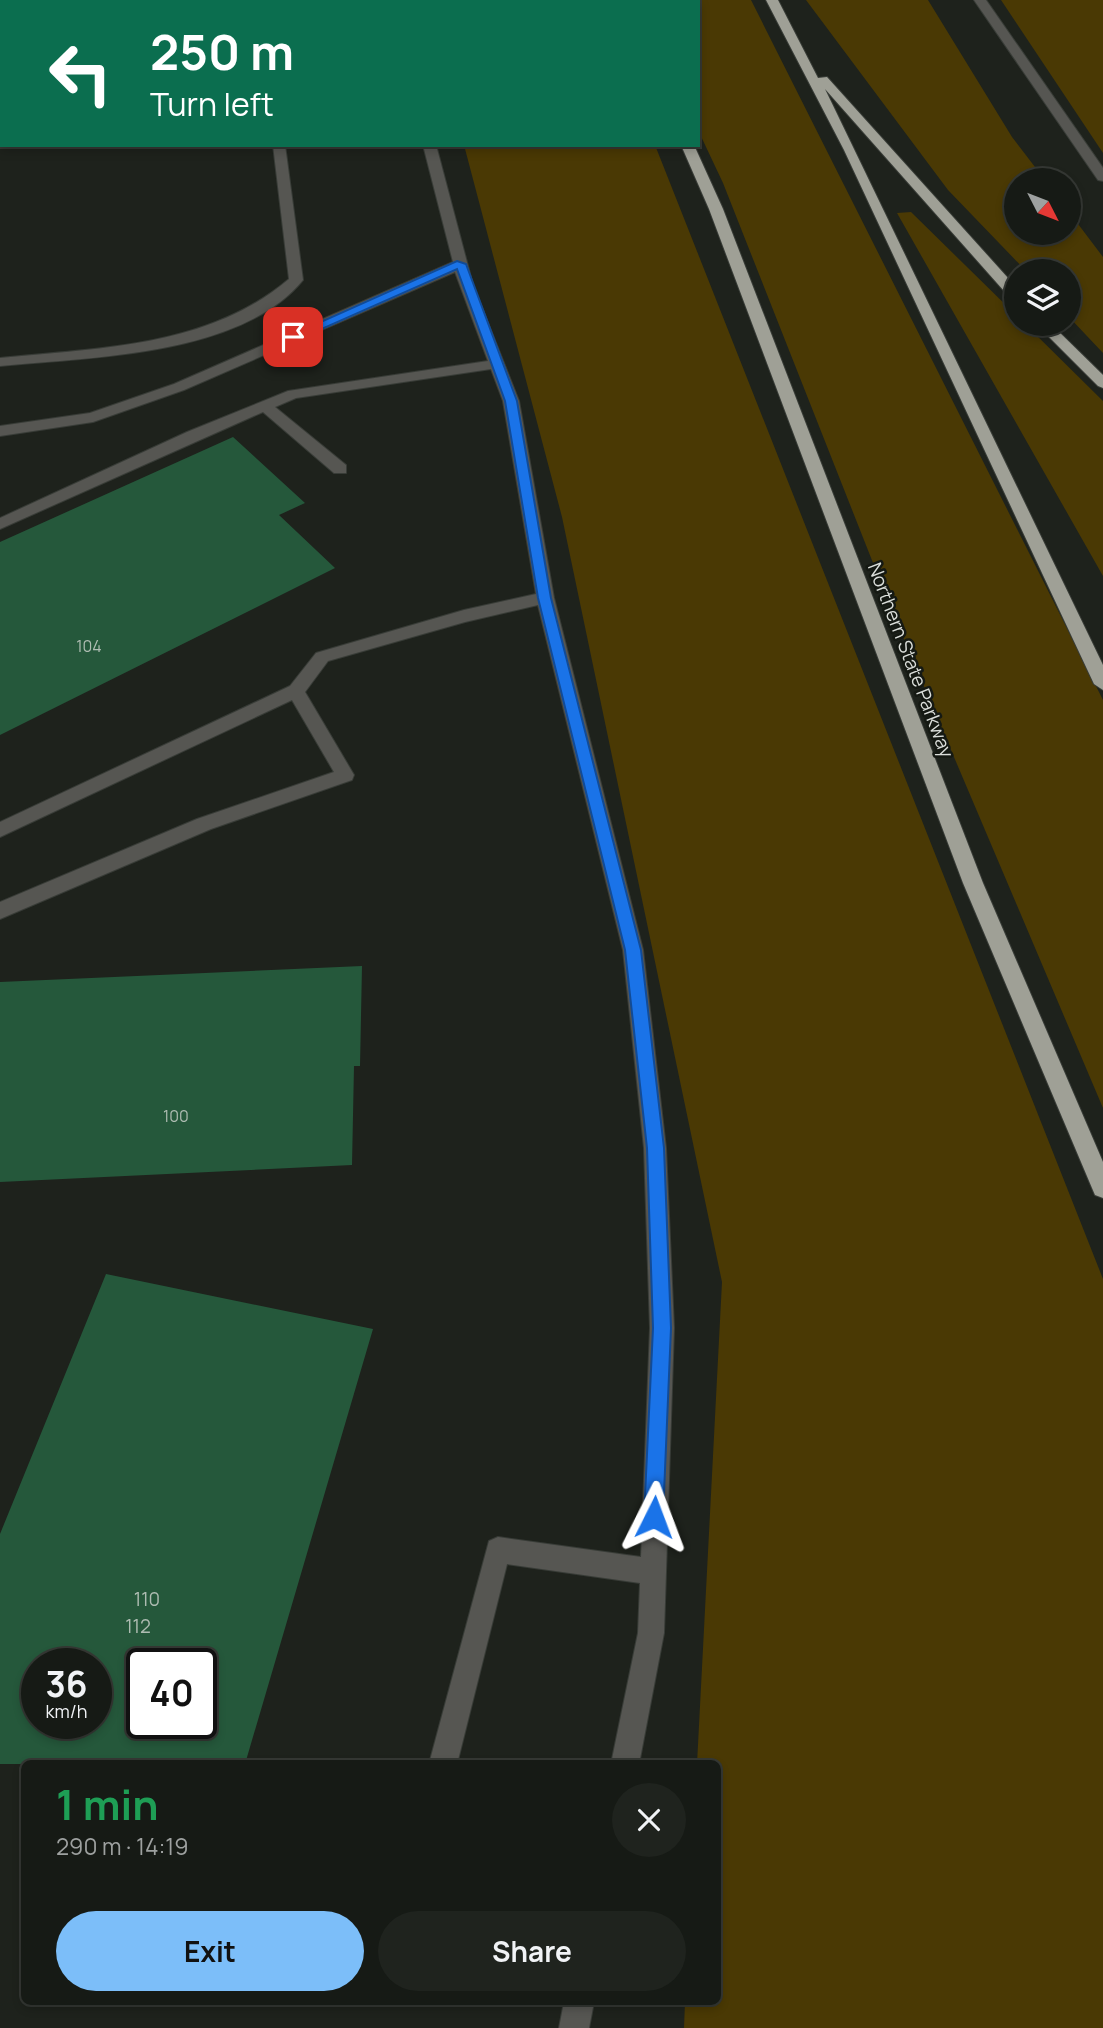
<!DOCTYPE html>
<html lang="en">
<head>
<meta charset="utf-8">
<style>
	body { margin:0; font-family:Manrope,sans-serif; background:#1f231e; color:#f1f3f6; height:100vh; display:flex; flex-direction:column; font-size:26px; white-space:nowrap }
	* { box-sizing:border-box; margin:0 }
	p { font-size:23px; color:#9ea1a0 }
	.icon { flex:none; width:38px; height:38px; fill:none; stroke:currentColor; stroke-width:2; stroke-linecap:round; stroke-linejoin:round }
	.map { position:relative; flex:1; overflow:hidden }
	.sheet { position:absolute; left:21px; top:1760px; width:700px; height:245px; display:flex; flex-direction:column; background:#161a15; border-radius:10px; box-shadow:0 4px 10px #0003,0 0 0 2px #353834 }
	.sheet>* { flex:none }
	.guide { position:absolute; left:0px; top:0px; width:700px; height:147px; box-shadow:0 4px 10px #0003,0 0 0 2px #353834; background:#0b6e4f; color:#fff; overflow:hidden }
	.needle { width:46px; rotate:132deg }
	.controls { position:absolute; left:1004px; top:168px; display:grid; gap:14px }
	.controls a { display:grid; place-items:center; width:77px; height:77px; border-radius:50%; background:#161a15; box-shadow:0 4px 10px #0003,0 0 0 2px #353834; font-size:35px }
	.speed { position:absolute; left:21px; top:1648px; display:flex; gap:14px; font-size:35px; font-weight:700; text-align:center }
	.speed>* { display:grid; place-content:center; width:91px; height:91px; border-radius:50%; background:#161a15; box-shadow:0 4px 10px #0003,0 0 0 2px #353834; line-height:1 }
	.speed small { font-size:18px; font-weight:400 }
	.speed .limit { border:4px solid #111; border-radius:10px; background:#fff; color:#111 }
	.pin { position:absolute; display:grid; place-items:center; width:60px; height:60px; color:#fff; margin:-30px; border-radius:14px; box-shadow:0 4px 10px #0006 }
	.me { position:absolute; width:77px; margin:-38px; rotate:3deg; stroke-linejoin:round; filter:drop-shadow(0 0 5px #0008) }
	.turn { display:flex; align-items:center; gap:24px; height:147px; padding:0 35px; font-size:32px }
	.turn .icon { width:91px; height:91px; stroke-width:2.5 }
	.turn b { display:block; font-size:49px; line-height:60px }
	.round { display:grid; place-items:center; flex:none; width:74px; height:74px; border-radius:37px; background:#1f231e }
	.summary { display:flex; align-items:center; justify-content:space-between; height:119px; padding:0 35px }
	h1 { font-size:42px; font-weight:700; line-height:52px; color:#1e9e55 }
	.action { display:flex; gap:14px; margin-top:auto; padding:14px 35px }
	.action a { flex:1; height:80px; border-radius:42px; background:#7cbef9; color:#111; font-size:28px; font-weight:700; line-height:80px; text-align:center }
	.action a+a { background:#1f231e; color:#f1f3f6 }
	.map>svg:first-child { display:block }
	.green { fill:#4a3904 }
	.building { fill:#25583b; fill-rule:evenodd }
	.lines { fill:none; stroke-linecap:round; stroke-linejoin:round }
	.minor-casing { stroke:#383c37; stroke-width:2 }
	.highway-casing { stroke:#383c37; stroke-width:2 }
	.minor { fill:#565652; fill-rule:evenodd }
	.highway { fill:#9fa096; fill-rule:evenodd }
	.route { fill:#1a73e8; stroke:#114b97; stroke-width:2 }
	.labels { text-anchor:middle; stroke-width:5; stroke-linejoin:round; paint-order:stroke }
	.number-label { font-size:16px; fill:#aebcb2 }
	.street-label { font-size:19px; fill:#dbdeda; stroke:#151913 }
	.near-number-label { font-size:19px; fill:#aebcb2 }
</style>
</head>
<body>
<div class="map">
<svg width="1103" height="2028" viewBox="0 0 1103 2028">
	<rect width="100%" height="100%" fill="#1e221c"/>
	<g class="green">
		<polygon points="637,0 751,0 1103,700 1103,1108 892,611 723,183 698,130 698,2"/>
		<polygon points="806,0 928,0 1012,137 1045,180 1017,180 1017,233 1069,233 1069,212 1103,257 1103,353 1069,317 1069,271 1026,271 948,190"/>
		<polygon points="1001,0 1103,0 1103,153"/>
		<polygon points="464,145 655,145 1103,1279 1103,2028 684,2028 685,2002 718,2002 718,1764 697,1764 722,1282 562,517"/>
		<polygon points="911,212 1017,316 1017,324 1025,324 1103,401 1103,576 897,213"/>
	</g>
	<g class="building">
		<polygon points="233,437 305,503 279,515 335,568 0,735 0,542"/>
		<polygon points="362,966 360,1066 354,1066 352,1165 0,1182 0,982"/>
		<path d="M 106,1274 L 373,1329 L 245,1764 L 0,1764 L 0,1534 ZM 37,1664 L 96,1664 L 96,1724 L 37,1724 ZM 142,1664 L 201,1664 L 201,1724 L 142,1724 Z"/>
	</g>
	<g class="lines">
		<g class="minor-casing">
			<g id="minor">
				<rect x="257" y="0" width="12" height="2"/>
				<polygon points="387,0 399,0 400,2 388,2"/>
				<polygon points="974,0 986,0 1103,168 1103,181 1098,180"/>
				<path d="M 273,145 L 285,145 L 303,280 C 241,356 90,357 0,366 L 0,358 C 100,348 209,347 289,279 Z"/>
				<polygon points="423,145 436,145 473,285 519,401 554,598 643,950 666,1148 674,1328 664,1633 639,1764 611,1764 638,1633 640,1583 507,1564 457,1764 429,1764 489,1541 498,1537 641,1557 650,1328 644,1148 623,950 538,605 465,622 328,661 305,692 354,775 352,780 211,829 0,919 0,902 197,819 334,772 292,700 0,837 0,822 290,686 316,653 464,610 536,594 503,401 491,369 296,398 275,407 346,465 346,473 334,473 263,412 0,529 0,518 187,432 288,391 488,361 455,272 184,390 93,422 0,436 0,426 90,413 174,384 453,262"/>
				<polygon points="564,2002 594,2002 589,2028 559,2028"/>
			</g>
		</g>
		<g class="highway-casing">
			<g id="highway">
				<polygon points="615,0 627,0 628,2 616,2"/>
				<polygon points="766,0 778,0 818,78 827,77 1017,288 1017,301 1012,300 825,89 1103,665 1103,690 1094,684 844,150"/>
				<polygon points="681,145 694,145 723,209 983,883 1103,1162 1103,1198 1095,1195 1092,1188 963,883 709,209"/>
				<polygon points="1036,324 1051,324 1103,375 1103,388 1098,386"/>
			</g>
		</g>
		<use href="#minor" class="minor"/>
		<use href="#highway" class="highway"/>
	</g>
	<polygon class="route" points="457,261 466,264 517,401 551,598 641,950 664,1148 671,1328 663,1517 661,1524 654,1527 647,1524 644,1517 653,1328 647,1148 625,950 538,598 505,401 457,269 297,340 287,337"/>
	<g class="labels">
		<g class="number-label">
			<text x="89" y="652">104</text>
			<text x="176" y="1122">100</text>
		</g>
		<g class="street-label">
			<text transform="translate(911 660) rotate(69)" y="7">Northern State Parkway</text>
		</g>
		<g class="near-number-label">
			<text x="147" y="1606">110</text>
			<text x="138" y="1633">112</text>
		</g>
	</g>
</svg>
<div class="controls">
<a><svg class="needle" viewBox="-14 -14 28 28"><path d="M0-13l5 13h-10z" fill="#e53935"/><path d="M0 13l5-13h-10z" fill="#9ea1a0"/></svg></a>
<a><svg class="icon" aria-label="layers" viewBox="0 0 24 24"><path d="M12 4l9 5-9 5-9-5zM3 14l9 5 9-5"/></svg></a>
</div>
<div class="speed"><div>36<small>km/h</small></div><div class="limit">40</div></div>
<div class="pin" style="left:293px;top:337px;background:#d93025"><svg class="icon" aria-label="arrive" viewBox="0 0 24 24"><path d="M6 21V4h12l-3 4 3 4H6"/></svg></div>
<svg class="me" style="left:654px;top:1517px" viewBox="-20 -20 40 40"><path d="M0-17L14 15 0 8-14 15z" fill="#1a73e8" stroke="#fff" stroke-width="4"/></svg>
<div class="guide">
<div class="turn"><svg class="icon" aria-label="left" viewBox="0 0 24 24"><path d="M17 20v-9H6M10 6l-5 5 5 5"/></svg><div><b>250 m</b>Turn left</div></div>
</div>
<section class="sheet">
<div class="summary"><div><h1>1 min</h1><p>290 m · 14:19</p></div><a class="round"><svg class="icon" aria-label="close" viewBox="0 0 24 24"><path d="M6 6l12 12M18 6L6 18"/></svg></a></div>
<div class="action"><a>Exit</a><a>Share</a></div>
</section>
</div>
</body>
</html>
